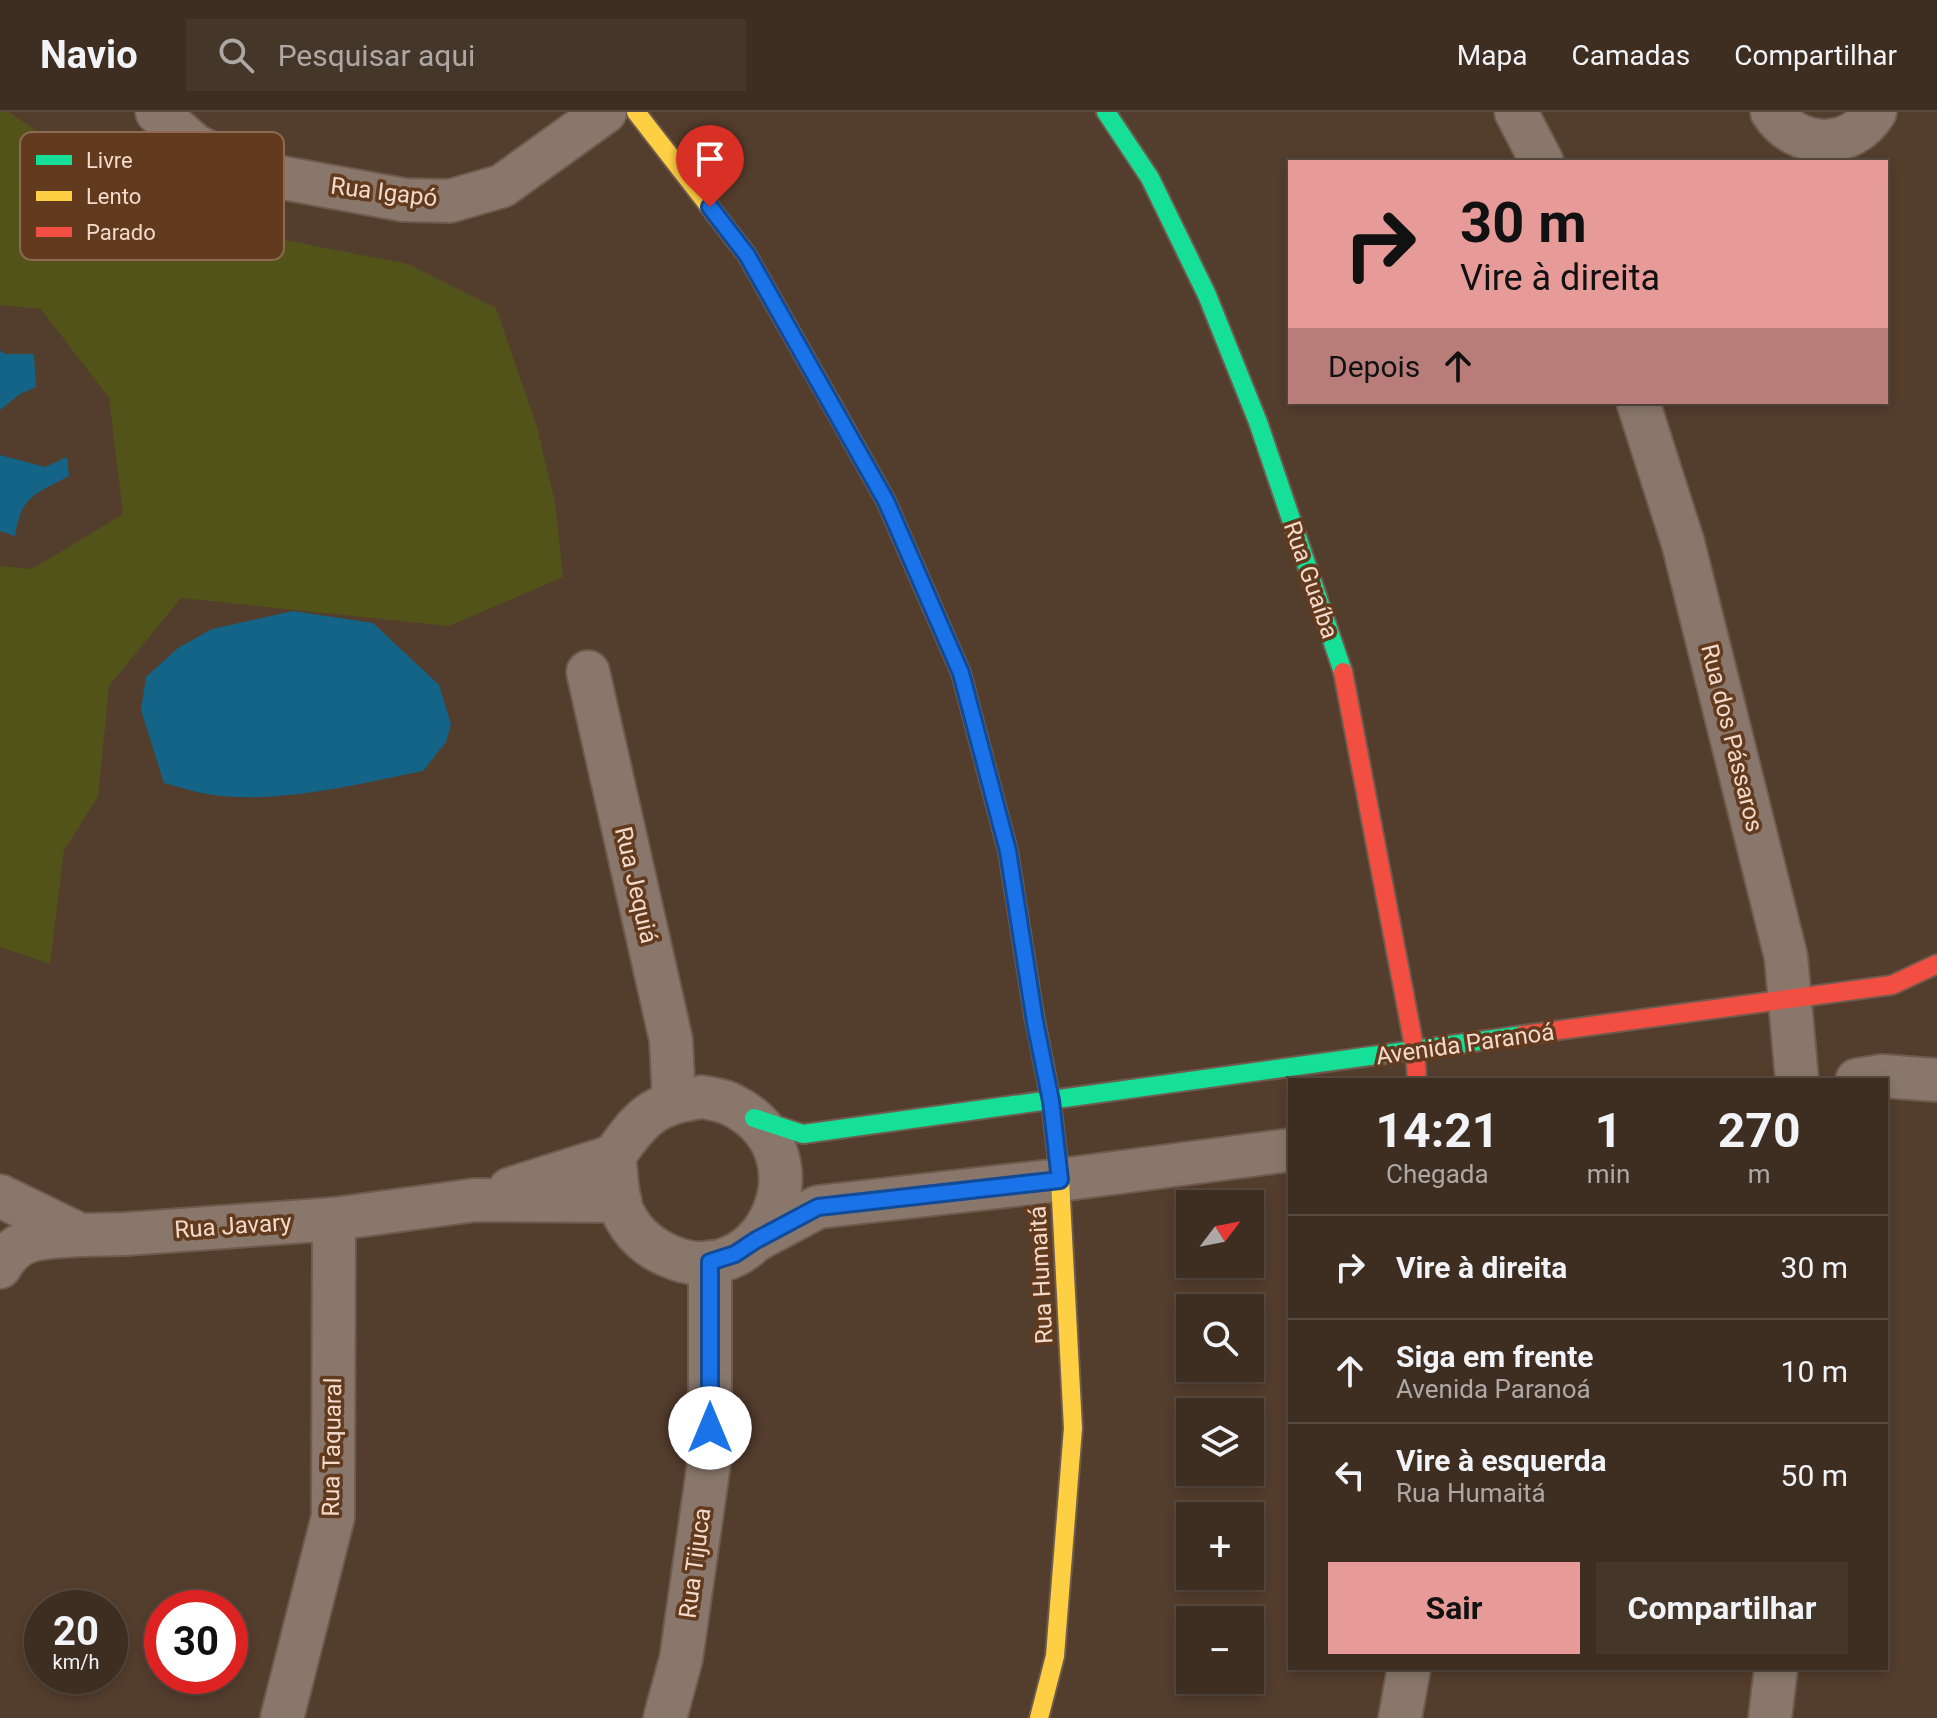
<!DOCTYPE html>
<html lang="pt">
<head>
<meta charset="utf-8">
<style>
	body { margin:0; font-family:Roboto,sans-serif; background:#45362a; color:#f1f3f6; height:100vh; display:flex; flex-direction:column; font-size:30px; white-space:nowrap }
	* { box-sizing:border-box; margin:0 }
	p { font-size:26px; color:#ada8a5 }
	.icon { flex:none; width:44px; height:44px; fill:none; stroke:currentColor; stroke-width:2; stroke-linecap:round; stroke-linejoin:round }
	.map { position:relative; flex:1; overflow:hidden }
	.drawer { position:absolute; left:1288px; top:966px; width:600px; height:592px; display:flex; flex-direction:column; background:#3e2e22; border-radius:0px; box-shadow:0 4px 12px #0003,0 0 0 2px #574a40 }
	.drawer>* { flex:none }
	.banner { position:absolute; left:1288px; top:48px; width:600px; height:244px; border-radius:0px; box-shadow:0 4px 12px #0003,0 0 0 2px #574a40; background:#e69b98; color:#111; overflow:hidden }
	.needle { width:52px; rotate:58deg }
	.fabs { position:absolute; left:1176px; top:1078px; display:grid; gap:16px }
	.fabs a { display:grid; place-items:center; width:88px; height:88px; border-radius:0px; background:#3e2e22; box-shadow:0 4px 12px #0003,0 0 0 2px #574a40; font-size:40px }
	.speed { position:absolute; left:24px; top:1478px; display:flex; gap:16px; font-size:40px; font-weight:700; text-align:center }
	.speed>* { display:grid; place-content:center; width:104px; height:104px; border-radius:50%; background:#3e2e22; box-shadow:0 4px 12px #0003,0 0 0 2px #574a40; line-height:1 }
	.speed small { font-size:20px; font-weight:400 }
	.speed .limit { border:12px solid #d22; background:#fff; color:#111 }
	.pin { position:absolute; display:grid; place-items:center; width:68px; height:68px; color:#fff; margin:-82px -34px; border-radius:50% 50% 50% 0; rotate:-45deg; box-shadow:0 0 8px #0007 }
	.pin .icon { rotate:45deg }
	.me { position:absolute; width:88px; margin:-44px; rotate:0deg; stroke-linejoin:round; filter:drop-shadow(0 0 6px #0008) }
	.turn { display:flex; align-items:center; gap:28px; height:168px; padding:0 40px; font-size:36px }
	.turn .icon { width:104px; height:104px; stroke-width:2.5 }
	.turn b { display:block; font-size:56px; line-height:68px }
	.then { display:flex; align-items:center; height:76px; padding:0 40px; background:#0003; gap:16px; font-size:30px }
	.eta { display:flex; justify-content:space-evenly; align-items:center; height:136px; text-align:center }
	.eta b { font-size:48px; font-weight:700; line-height:56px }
	.cta { display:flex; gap:16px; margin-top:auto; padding:16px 40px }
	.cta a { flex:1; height:92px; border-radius:0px; background:#e69b98; color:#111; font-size:32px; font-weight:700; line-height:92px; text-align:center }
	.cta a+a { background:#45362a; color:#f1f3f6 }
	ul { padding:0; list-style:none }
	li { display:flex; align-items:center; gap:24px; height:104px; padding:0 40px; border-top:2px solid #574a40 }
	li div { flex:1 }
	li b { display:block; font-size:30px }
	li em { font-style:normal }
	header { display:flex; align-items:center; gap:48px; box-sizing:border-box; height:112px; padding:0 40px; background:#3e2e22; border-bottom:2px solid #574a40 }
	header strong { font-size:38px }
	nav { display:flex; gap:44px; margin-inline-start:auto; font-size:28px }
	.search { width:560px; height:72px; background:#45362a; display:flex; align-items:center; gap:20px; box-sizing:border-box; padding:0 28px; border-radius:0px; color:#ada8a5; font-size:30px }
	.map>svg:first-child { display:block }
	.green { fill:#525318 }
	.water { fill:#136486 }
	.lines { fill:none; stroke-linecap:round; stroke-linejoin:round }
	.street-casing { stroke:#6f5b4d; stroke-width:46 }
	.fast-casing { stroke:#6f5b4d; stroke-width:22 }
	.slow-casing { stroke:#6f5b4d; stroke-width:22 }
	.jam-casing { stroke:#6f5b4d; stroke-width:22 }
	.street { stroke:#89776b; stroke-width:42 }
	.fast { stroke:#16e098; stroke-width:18 }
	.slow { stroke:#ffcf43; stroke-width:18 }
	.jam { stroke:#f24e42; stroke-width:18 }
	.route-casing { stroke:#114b97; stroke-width:20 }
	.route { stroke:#1a73e8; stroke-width:14 }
	.labels { text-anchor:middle; stroke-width:7; stroke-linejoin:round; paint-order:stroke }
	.street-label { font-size:24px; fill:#f3daca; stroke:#623a1e }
	.key { fill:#623a1e; stroke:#8e6a52; stroke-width:2 }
	.key-label { font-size:22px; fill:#f3daca }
</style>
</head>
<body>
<header>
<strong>Navio</strong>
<div class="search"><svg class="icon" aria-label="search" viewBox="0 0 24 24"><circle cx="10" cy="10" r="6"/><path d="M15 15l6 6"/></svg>Pesquisar aqui</div>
<nav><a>Mapa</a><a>Camadas</a><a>Compartilhar</a></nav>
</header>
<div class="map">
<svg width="1937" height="1606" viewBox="0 0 1937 1606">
	<rect width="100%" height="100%" fill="#533d2d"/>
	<polygon class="green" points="0,0 9,0 144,93 254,122 408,152 496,196 537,315 555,390 563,465 449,514 181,486 109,574 98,685 64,738 50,852 0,835 0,454 32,457 123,402 109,286 41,197 0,193"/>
	<g class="water">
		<polygon points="0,238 4,242 34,242 36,275 20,282 0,298"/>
		<path d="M 0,343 L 45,355 L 67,345 L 69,364 C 35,382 21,384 15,424 L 0,419 Z"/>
		<path d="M 293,499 L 373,511 L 439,573 L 451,612 L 446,630 L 423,659 C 358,672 280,692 213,683 C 197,681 180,675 164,671 L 141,598 L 146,565 L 178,536 L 212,517 Z"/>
	</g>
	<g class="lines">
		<g class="street-casing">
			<g id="street">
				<polyline points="157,0 194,33 245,59 404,88 450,89 502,74 605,0"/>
				<polyline points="1516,0 1542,50"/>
				<path d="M 1772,0 C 1797,38 1851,39 1875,0"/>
				<polyline points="1638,290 1683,431 1786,845 1797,968"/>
				<polyline points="588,560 671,928 674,989"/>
				<polyline points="1857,968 1882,964 1937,968"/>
				<path d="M 702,985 C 712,987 723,988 732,993 C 829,1041 765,1180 674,1146 C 652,1138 635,1124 624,1103 C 616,1087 617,1062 614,1044 C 641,1005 654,991 702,985 Z"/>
				<polyline points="510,1077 614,1044"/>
				<polyline points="0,1084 80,1123 126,1122 334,1107 475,1088 620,1089"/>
				<polyline points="756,1128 818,1095 1060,1068 1290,1038"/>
				<path d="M 0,1155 C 18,1122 45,1126 78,1123"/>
				<polyline points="282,1606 333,1405 334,1107"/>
				<polyline points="665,1606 681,1547 710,1344 710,1150"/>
				<polyline points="1400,1606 1409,1556"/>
				<polyline points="1770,1606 1776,1556"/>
			</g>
		</g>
		<g class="fast-casing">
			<g id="fast">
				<polyline points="1106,0 1150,66 1207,183 1258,310 1343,560"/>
				<polyline points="832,293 886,389 961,561 1008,739 1034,903"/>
				<polyline points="754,1006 803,1022 1523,923"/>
			</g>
		</g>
		<g class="slow-casing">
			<g id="slow">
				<polyline points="636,0 747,143 832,293"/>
				<polyline points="1034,903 1051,989 1060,1068 1073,1316 1055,1544 1039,1606"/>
			</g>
		</g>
		<g class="jam-casing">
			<g id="jam">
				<polyline points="1343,560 1415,939 1417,968"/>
				<polyline points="1523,923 1892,873 1937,852"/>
			</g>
		</g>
		<use href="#street" class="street"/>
		<use href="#fast" class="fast"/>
		<use href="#slow" class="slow"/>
		<use href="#jam" class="jam"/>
	</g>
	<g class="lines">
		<g class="route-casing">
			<polyline id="route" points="710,95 747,143 886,389 961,561 1008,739 1035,910 1051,989 1060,1068 818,1095 756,1128 735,1142 710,1150 710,1316"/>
		</g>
		<use href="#route" class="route"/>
	</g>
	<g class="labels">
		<g class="street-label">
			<text transform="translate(384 80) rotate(7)" y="8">Rua Igapó</text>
			<text transform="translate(1311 468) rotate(71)" y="8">Rua Guaíba</text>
			<text transform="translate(1732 626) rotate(76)" y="8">Rua dos Pássaros</text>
			<text transform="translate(636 773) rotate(77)" y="8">Rua Jequiá</text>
			<text transform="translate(1465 932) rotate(-8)" y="8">Avenida Paranoá</text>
			<text transform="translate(233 1114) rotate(-4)" y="8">Rua Javary</text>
			<text transform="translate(1041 1163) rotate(-93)" y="8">Rua Humaitá</text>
			<text transform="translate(332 1335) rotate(-89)" y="8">Rua Taquaral</text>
			<text transform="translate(695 1451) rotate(-82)" y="8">Rua Tijuca</text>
		</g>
	</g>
	<rect x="20" y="20" width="264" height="128" rx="12" class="key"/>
	<rect x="36" y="43" width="36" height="10" fill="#16e098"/>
	<rect x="36" y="79" width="36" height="10" fill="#ffcf43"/>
	<rect x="36" y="115" width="36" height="10" fill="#f24e42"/>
	<g class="key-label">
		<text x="86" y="56">Livre</text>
		<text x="86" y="92">Lento</text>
		<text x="86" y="128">Parado</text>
	</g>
</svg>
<div class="fabs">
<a><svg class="needle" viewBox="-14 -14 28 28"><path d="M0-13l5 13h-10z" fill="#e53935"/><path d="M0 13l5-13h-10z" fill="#ada8a5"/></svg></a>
<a><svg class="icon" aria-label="search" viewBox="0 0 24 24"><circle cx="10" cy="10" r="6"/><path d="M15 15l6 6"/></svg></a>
<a><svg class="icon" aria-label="layers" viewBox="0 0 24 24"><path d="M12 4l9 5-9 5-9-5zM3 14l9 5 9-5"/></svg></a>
<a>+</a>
<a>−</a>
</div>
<div class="speed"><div>20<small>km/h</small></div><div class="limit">30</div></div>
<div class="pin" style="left:710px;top:95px;background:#d93025"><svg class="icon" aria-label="arrive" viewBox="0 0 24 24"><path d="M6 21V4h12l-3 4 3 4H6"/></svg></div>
<svg class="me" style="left:710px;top:1316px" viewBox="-20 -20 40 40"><circle r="19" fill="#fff"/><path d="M0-13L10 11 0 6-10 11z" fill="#1a73e8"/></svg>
<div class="banner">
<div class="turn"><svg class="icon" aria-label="right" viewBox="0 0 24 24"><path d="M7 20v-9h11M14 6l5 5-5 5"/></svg><div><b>30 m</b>Vire à direita</div></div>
<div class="then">Depois<svg class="icon" aria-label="ahead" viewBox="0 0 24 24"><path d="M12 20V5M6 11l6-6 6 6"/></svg></div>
</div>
<section class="drawer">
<div class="eta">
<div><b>14:21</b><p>Chegada</p></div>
<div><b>1</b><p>min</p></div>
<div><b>270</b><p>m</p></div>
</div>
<ul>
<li><svg class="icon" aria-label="right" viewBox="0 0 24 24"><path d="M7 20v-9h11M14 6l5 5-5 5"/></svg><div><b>Vire à direita</b></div><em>30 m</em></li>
<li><svg class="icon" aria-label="ahead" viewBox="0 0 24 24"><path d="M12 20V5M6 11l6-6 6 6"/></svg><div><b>Siga em frente</b><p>Avenida Paranoá</p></div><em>10 m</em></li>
<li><svg class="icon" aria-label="left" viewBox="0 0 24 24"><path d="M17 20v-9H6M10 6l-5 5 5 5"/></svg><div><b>Vire à esquerda</b><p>Rua Humaitá</p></div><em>50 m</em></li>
</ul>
<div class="cta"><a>Sair</a><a>Compartilhar</a></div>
</section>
</div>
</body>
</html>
